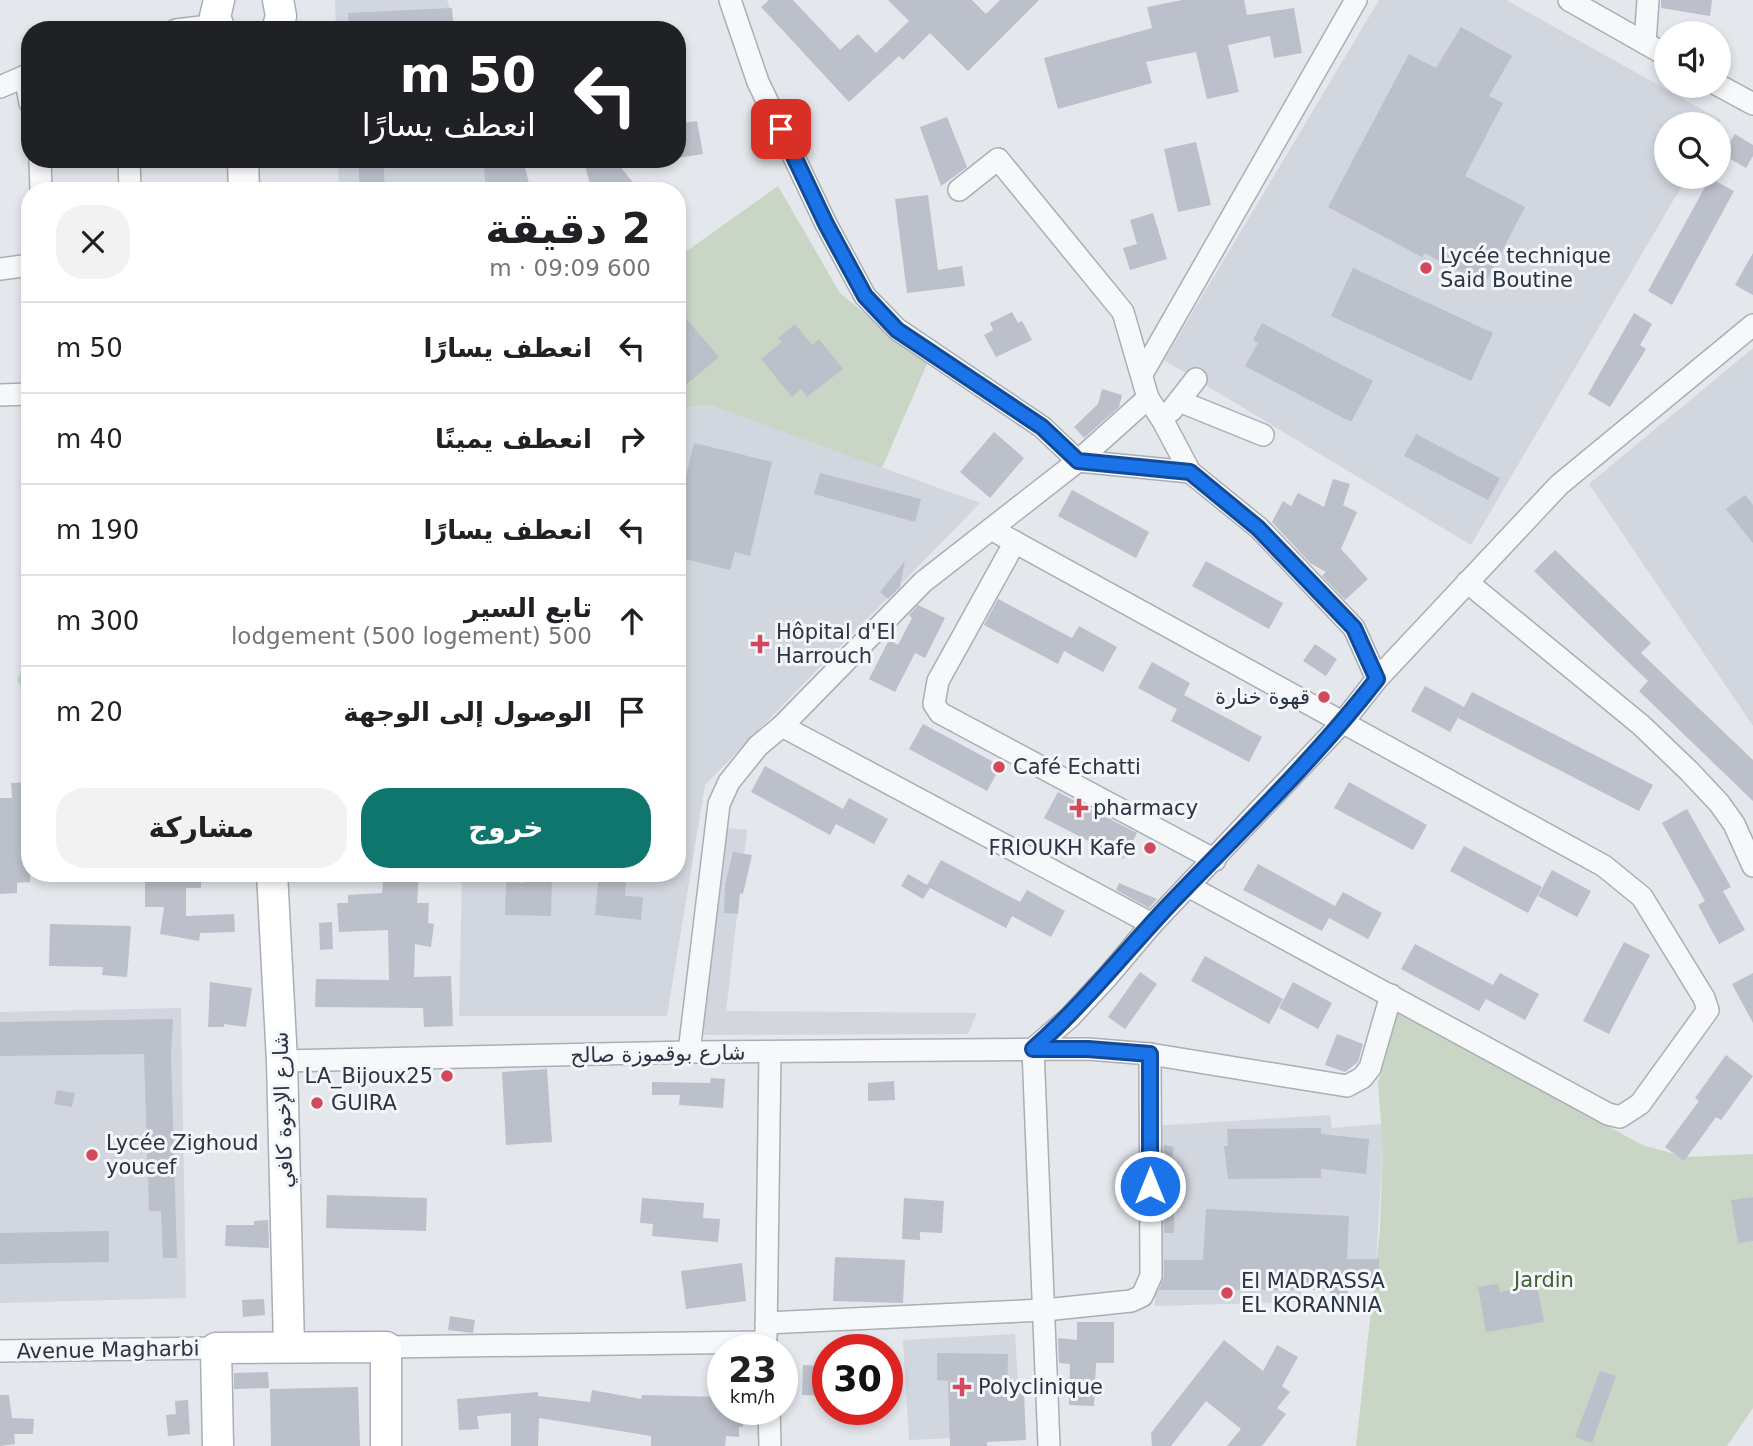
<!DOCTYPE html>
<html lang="ar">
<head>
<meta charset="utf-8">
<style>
	body { margin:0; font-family:"DejaVu Sans",Vazirmatn,sans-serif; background:#f2f2f2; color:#202124; direction:rtl; height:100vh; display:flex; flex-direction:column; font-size:26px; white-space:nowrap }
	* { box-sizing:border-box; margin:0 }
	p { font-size:23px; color:#757577 }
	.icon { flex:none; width:38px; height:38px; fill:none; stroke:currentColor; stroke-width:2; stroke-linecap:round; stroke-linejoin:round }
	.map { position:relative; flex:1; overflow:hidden; direction:ltr }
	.drawer { position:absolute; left:21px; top:182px; width:665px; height:700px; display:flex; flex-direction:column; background:#fff; border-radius:28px; box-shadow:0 4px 10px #0003; direction:rtl }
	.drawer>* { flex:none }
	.guide { position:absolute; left:21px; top:21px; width:665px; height:147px; border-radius:28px; box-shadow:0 4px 10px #0003; direction:rtl; background:#202124; color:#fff; overflow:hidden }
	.fabs { position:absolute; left:1654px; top:21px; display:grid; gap:14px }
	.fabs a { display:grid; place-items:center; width:77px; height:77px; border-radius:50%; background:#fff; box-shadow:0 4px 10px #0003; font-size:35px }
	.speed { position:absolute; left:707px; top:1334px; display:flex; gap:14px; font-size:35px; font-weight:700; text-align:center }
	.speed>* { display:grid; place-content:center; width:91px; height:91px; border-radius:50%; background:#fff; box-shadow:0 4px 10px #0003; line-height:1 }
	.speed small { font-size:18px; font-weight:400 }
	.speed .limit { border:10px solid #d22; background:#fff; color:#111 }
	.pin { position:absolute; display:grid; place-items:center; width:60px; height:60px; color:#fff; margin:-30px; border-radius:14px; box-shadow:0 4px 10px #0006 }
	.me { position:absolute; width:77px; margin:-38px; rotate:0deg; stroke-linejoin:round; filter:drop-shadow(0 0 5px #0008) }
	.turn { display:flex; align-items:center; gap:24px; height:147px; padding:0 35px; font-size:32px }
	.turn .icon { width:91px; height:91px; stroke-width:2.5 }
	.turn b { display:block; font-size:49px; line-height:60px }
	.round { display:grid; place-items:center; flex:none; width:74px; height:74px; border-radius:28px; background:#f2f2f2 }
	.headline { display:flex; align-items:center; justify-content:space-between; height:119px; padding:0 35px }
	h1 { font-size:42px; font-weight:700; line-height:52px }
	.button { display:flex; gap:14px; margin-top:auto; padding:14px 35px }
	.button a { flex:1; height:80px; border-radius:28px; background:#0f766e; color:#fff; font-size:28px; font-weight:700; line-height:80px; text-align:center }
	.button a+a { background:#f2f2f2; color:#202124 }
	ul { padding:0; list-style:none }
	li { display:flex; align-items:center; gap:21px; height:91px; padding:0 35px; border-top:2px solid #e0e0e0 }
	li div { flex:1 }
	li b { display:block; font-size:26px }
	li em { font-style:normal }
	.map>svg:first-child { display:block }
	.built { fill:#d2d6de }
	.green { fill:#c9d6c5 }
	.building { fill:#bbc0ca }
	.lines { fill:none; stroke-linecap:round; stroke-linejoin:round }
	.street-casing { stroke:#a9aeb7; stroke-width:24 }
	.secondary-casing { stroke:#a9aeb7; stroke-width:33 }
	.street { stroke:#f7f8fa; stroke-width:21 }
	.secondary { stroke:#fff; stroke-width:30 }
	.route-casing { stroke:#114b97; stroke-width:18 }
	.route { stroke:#1a73e8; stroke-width:12 }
	.poi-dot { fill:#d1495b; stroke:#f4f6f9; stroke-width:2.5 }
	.labels { text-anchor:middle; stroke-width:6; stroke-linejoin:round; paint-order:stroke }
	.poi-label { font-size:21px; fill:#2b3445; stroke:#f4f6f9; text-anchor:start }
	.street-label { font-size:21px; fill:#2b3445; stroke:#f4f6f9 }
	.park-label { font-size:21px; fill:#3f6138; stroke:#f4f6f9 }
</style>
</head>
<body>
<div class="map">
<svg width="1753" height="1446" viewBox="0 0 1753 1446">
	<rect width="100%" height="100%" fill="#e4e7ec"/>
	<g class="built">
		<polygon points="335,0 447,0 456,30 336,30"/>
		<polygon points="1379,0 1506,0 1721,120 1718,124 1666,124 1666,177 1687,177 1471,545 1164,360"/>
		<polygon points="338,159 495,159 504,191 339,191"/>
		<polygon points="1753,348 1753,726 1589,484"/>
		<polygon points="710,405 980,503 705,785 667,1016 459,1016 462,873 677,873 677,409"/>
		<polygon points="722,827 747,830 726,1011 977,1013 968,1034 699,1035"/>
		<polygon points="181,1008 186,1298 0,1303 0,1012"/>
		<polygon points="1330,1115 1332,1128 1381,1124 1383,1149 1375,1279 1300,1281 1302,1302 1155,1306 1152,1126"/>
		<polygon points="1015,1334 1021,1435 909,1440 903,1340"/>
	</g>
	<g class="green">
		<polygon points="778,186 840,293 927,364 882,468 710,405 677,409 677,258"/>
		<polygon points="30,667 30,691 29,691 23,690 17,680 22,669"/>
		<polygon points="1397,1009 1642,1145 1686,1157 1753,1154 1753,1408 1727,1446 1356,1446 1380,1229 1383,1149 1378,1084"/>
	</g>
	<g class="building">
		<polygon points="769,0 793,0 840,50 858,34 876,53 909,21 888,0 972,0 986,14 1000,0 1039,0 968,71 930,33 903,60 899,56 849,102 761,7"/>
		<polygon points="1182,0 1244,0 1247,15 1294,8 1302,53 1274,58 1270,36 1228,45 1239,92 1207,99 1196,52 1146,62 1152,83 1058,109 1044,58 1152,28 1147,7"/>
		<polygon points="1661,0 1712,0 1710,16 1661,8"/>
		<polygon points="452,8 454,30 349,30 348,13"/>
		<polygon points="1461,27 1512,56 1489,96 1503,103 1465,176 1525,207 1485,284 1424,253 1422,257 1328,207 1409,54 1436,68"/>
		<polygon points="947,117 967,167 941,186 920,127"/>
		<polygon points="697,121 703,154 677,158 677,124"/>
		<polygon points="1735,134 1753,145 1753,156 1746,168 1722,154"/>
		<polygon points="1196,142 1211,205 1178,212 1164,149"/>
		<polygon points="358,159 383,159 385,191 360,191"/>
		<polygon points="523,159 531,191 486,191 484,168"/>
		<polygon points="583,159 614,159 640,191 592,191"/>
		<polygon points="1710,178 1734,191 1672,305 1648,291"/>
		<polygon points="928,195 938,270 962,266 965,286 907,293 895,199"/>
		<polygon points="1153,213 1167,259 1130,270 1123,248 1137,244 1130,220"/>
		<polygon points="1753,253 1753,295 1735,285"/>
		<polygon points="1353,268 1493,333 1471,381 1331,316"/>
		<polygon points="677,308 719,357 683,387 677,380"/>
		<polygon points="1012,312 1018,323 1022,321 1032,340 996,357 984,335 993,330 990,323"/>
		<polygon points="1634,313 1652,324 1640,345 1646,349 1610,407 1588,394"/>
		<polygon points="1262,323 1373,381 1351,422 1245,366 1258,343 1253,340"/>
		<polygon points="795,324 812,345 819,339 843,369 807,397 801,389 792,397 761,359 782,342 778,338"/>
		<polygon points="1102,389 1122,395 1119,407 1084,438 1074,427 1098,404"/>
		<polygon points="994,432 1024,458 990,498 960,472"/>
		<polygon points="1416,434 1500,478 1488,500 1404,456"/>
		<polygon points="694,443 772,462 750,556 735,552 730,570 677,557 677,514"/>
		<polygon points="820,473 921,499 915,522 814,494"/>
		<polygon points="1333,479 1350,484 1343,505 1357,512 1341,549 1368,579 1345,600 1322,576 1326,572 1310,563 1272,522 1283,501 1291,506 1298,493 1324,507"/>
		<polygon points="1072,490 1149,532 1136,558 1058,516"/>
		<polygon points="1745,495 1753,505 1753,543 1726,509"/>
		<polygon points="1555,550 1651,643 1641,653 1753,760 1753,801 1639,691 1648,681 1534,571"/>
		<polygon points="905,561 900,587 888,599 880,592"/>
		<polygon points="1206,561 1283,603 1269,629 1192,586"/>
		<polygon points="998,599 1072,638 1079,626 1117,647 1103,672 1064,651 1058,664 984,625"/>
		<polygon points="918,605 945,618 925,658 915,653 895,692 869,679 889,640 898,645 912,618 909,615"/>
		<polygon points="1315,644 1337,659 1326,676 1303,661"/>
		<polygon points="1152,662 1190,683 1184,695 1262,737 1249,762 1171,721 1177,709 1138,688"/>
		<polygon points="1425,686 1464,707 1450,732 1411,711"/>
		<polygon points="1472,692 1653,785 1639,811 1458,718"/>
		<polygon points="923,724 1001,766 987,791 909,749"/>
		<polygon points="765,766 843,809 849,798 888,819 874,844 836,824 830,835 751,792"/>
		<polygon points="30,782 30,882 17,883 17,893 0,894 0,798 12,798 11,783"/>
		<polygon points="1349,782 1427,825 1413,850 1334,808"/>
		<polygon points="1058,792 1137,833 1123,859 1044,818"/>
		<polygon points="1687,809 1731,887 1723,891 1745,930 1719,944 1698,905 1705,901 1662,823"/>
		<polygon points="1464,846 1542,887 1528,913 1450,871"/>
		<polygon points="733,852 752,855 743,894 740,893 738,914 724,913 725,885"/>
		<polygon points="941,860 1020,902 1027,890 1065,911 1051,937 1012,916 1006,928 930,888 923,899 901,886 908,874 927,885"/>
		<polygon points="1258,864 1335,906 1343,892 1382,913 1368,939 1329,918 1322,931 1243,890"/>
		<polygon points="1552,870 1591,891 1577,917 1538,896"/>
		<polygon points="145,873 201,873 201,888 186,888 186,916 234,914 235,932 200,933 199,941 160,934 164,907 145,907"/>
		<polygon points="384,873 419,873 417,903 429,903 428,923 434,924 431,947 415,944 414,977 451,976 453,1026 424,1027 423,1008 315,1007 316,979 389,980 388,930 339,932 337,903 348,903 348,895 382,893"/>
		<polygon points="599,873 622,873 621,880 626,880 625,896 643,897 641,920 595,915"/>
		<polygon points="525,874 552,875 551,916 505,915 506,882 525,883"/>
		<polygon points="1119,883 1157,899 1156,900 1149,908 1116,890"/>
		<polygon points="332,922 333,949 320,950 319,923"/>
		<polygon points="50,924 131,926 127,977 102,975 103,967 49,966"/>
		<polygon points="1624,942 1650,955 1609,1034 1583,1021"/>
		<polygon points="1415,944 1493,985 1500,973 1539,994 1525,1020 1486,999 1479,1011 1401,969"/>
		<polygon points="1205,956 1283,999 1269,1024 1191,981"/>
		<polygon points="1140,972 1157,984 1125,1029 1108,1017"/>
		<polygon points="1753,973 1753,1023 1732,984"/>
		<polygon points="210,982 252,988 246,1027 224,1024 224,1027 208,1027"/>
		<polygon points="1293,982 1332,1003 1318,1029 1279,1008"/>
		<polygon points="173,1019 171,1054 177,1258 163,1258 161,1211 149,1211 144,1054 0,1056 0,1022"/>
		<polygon points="1337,1034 1363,1044 1358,1062 1345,1072 1325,1065"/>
		<polygon points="1726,1055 1753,1076 1721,1120 1716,1117 1684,1161 1665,1147 1699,1101 1695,1098"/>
		<polygon points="547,1069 552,1142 506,1145 502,1072"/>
		<polygon points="711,1078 725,1079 723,1108 679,1105 680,1095 652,1095 652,1082 710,1083"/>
		<polygon points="894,1081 895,1100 868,1101 868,1083"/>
		<polygon points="57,1090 75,1093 72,1107 54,1104"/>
		<polygon points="1321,1128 1321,1134 1369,1139 1366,1174 1321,1169 1321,1178 1228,1179 1224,1146 1228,1146 1227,1129"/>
		<polygon points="1164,1145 1174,1147 1170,1170 1164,1169"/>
		<polygon points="327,1195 427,1198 426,1231 326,1228"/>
		<polygon points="1753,1197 1753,1241 1738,1243 1731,1200"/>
		<polygon points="642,1198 704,1203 703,1218 720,1219 718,1242 652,1236 653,1224 640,1223"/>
		<polygon points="904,1198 944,1201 942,1233 920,1232 920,1240 902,1239"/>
		<polygon points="1206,1209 1349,1216 1347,1259 1379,1259 1379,1290 1348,1290 1347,1312 1329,1311 1330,1290 1159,1290 1164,1277 1164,1260 1203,1260"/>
		<rect x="1164" y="1210" width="10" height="23"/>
		<polygon points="268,1220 269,1248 225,1246 226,1225 254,1225 254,1221"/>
		<polygon points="109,1231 109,1262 0,1264 0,1233"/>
		<polygon points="835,1257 905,1260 903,1303 833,1301"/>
		<polygon points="742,1263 746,1301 686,1309 681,1271"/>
		<polygon points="1498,1284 1500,1292 1537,1285 1544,1322 1486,1332 1478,1287"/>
		<polygon points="264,1299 265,1315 243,1317 242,1300"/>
		<polygon points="450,1316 475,1320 473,1333 448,1330"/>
		<polygon points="1077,1322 1114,1322 1114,1363 1096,1363 1094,1406 1069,1405 1070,1364 1059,1363 1058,1338 1077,1340"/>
		<polygon points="1224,1340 1263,1371 1277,1345 1298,1357 1282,1386 1290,1392 1277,1408 1286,1414 1262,1446 1227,1446 1241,1429 1206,1401 1171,1446 1152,1446 1151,1433"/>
		<polygon points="937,1353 1008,1354 1007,1394 1024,1393 1026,1440 987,1442 987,1446 950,1446 948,1381 937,1380"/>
		<polygon points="803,1365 828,1366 828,1396 802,1395"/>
		<polygon points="1600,1371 1616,1376 1592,1443 1575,1437"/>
		<polygon points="268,1372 269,1388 234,1389 234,1373"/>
		<polygon points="358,1387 360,1446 271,1446 270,1389"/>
		<polygon points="592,1390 641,1399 642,1395 723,1397 723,1409 743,1409 743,1427 739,1427 739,1437 726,1436 725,1446 651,1446 651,1436 539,1418 538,1446 511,1446 511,1413 477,1416 479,1429 459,1430 457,1399 538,1392 538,1396 590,1402"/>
		<polygon points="0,1395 9,1395 12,1418 34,1419 33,1434 14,1434 15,1444 0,1446"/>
		<polygon points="188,1400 190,1434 168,1436 166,1415 176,1414 175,1401"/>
	</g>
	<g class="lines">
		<g class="street-casing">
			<g id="street">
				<polyline points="730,0 758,82 826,224 865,296 897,329 1042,427 1078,461 1190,472"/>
				<polyline points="1569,0 1666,55"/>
				<polyline points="176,30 217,25"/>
				<polyline points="1645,43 1648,0"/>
				<polyline points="25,76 30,103"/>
				<polyline points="1718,85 1753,104"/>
				<polyline points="0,87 30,74"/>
				<polyline points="40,159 41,191"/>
				<polyline points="129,159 130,191"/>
				<polyline points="959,190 998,159 1123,312 1148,398 1163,421 1190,472 1259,528 1354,628 1377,679"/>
				<polyline points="0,269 30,265"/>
				<polyline points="1142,374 1356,0"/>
				<polyline points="0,395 30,394"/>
				<polyline points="1179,401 1263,435"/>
				<polyline points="1171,411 1196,379"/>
				<polyline points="991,529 1604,866 1642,897 1704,998 1708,1010 1640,1104 1620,1117 1608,1114 1188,886"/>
				<polyline points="1015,542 938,681 934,704 940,713 1215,860"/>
				<polyline points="1467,582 1641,725 1689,771 1719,803 1734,824 1753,866"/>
				<polyline points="782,726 1152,924"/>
				<polyline points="1033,1049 1070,1017 1108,976 1152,924 1343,722 1377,679 1559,485 1753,325"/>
				<polyline points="1033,1049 1049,1446"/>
				<polyline points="689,1052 719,804 729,782 758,746 782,726 923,582 1078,461 1148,398"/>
				<polyline points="282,1061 689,1052 1088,1049 1150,1054 1347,1086 1362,1078 1370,1068 1391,995"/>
				<polyline points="766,1323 1045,1310 1131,1301 1142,1296 1151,1276 1150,1054"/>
				<polyline points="766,1337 770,1052"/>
				<polyline points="386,1347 766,1342"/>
				<polyline points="0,1351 216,1348"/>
				<polyline points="769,1409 770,1446"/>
			</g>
		</g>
		<g class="secondary-casing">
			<g id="secondary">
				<polyline points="219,0 215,17 220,30"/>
				<polyline points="277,30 281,16 278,0"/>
				<polyline points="243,159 244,191"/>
				<polyline points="272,873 282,1061 289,1346"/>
				<polyline points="218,1446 216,1348 386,1347 386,1446"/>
			</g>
		</g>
		<use href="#street" class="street"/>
		<use href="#secondary" class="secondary"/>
	</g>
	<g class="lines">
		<g class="route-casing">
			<path id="route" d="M 781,129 L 826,224 L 865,296 L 897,330 L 1042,427 L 1078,461 L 1190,472 L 1258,528 L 1354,628 L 1377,679 C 1314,760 1239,832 1168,906 C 1123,954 1083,1005 1033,1049 L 1088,1049 L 1150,1054 L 1150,1186"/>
		</g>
		<use href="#route" class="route"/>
	</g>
	<g class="poi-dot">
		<circle cx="1426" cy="268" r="7"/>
		<path d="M756.5 633.5h7v7h7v7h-7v7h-7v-7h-7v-7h7z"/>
		<circle cx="1324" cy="697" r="7"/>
		<circle cx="999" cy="767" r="7"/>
		<path d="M1075.5 797.5h7v7h7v7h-7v7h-7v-7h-7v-7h7z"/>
		<circle cx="1150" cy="848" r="7"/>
		<circle cx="447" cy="1076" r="7"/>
		<circle cx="317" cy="1103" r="7"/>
		<circle cx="92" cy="1155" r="7"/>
		<circle cx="1227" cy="1293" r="7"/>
		<path d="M958.5 1376.5h7v7h7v7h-7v7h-7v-7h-7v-7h7z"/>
	</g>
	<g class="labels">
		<g class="poi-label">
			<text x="1440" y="263">Lycée technique<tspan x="1440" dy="24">Said Boutine</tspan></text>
			<text x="776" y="639">Hôpital d'El<tspan x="776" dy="24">Harrouch</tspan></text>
			<text x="1310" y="704" text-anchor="end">قهوة خنارة</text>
			<text x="1013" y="774">Café Echatti</text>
			<text x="1093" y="815">pharmacy</text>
			<text x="1136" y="855" text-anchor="end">FRIOUKH Kafe</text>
			<text x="433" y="1083" text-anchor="end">LA_Bijoux25</text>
			<text x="331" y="1110">GUIRA</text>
			<text x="106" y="1150">Lycée Zighoud<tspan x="106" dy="24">youcef</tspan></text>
			<text x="1241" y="1288">El MADRASSA<tspan x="1241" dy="24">EL KORANNIA</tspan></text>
			<text x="978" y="1394">Polyclinique</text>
		</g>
		<g class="street-label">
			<text transform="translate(658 1054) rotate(-1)" y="7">شارع بوقموزة صالح</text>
			<text transform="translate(283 1110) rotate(-92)" y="7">شارع الإخوة كافي</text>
			<text transform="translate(108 1350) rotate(-1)" y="7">Avenue Magharbi</text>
		</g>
		<g class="park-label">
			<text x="1544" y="1287">Jardin</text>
		</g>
	</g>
</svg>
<div class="fabs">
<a><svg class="icon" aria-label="sound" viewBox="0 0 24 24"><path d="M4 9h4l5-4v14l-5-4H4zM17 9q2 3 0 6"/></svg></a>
<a><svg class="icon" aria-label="search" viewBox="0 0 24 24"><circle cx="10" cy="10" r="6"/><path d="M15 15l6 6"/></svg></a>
</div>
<div class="speed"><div>23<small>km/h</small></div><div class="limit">30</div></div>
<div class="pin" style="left:781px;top:129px;background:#d93025"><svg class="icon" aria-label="arrive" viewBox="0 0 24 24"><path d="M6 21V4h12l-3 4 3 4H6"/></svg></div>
<svg class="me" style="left:1150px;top:1186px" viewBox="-20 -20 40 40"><circle r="17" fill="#1a73e8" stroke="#fff" stroke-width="3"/><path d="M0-11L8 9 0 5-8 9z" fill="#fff"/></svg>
<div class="guide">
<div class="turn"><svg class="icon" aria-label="left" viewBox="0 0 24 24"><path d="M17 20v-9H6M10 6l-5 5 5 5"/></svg><div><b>50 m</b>انعطف يسارًا</div></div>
</div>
<section class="drawer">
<div class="headline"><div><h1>2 دقيقة</h1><p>600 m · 09:09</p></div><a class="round"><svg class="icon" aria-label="close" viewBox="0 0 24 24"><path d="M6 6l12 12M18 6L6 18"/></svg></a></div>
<ul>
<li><svg class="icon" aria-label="left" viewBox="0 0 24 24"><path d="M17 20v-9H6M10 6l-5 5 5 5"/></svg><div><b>انعطف يسارًا</b></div><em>50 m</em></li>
<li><svg class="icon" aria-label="right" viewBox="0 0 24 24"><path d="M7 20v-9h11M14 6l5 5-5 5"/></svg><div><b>انعطف يمينًا</b></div><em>40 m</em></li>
<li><svg class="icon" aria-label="left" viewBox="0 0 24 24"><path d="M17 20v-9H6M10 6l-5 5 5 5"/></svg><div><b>انعطف يسارًا</b></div><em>190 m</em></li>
<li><svg class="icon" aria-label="ahead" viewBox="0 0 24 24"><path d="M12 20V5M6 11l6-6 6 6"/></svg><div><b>تابع السير</b><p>500 lodgement (500 logement)</p></div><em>300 m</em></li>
<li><svg class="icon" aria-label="arrive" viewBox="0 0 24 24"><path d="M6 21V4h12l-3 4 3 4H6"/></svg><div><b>الوصول إلى الوجهة</b></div><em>20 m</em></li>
</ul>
<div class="button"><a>خروج</a><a>مشاركة</a></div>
</section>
</div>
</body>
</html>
